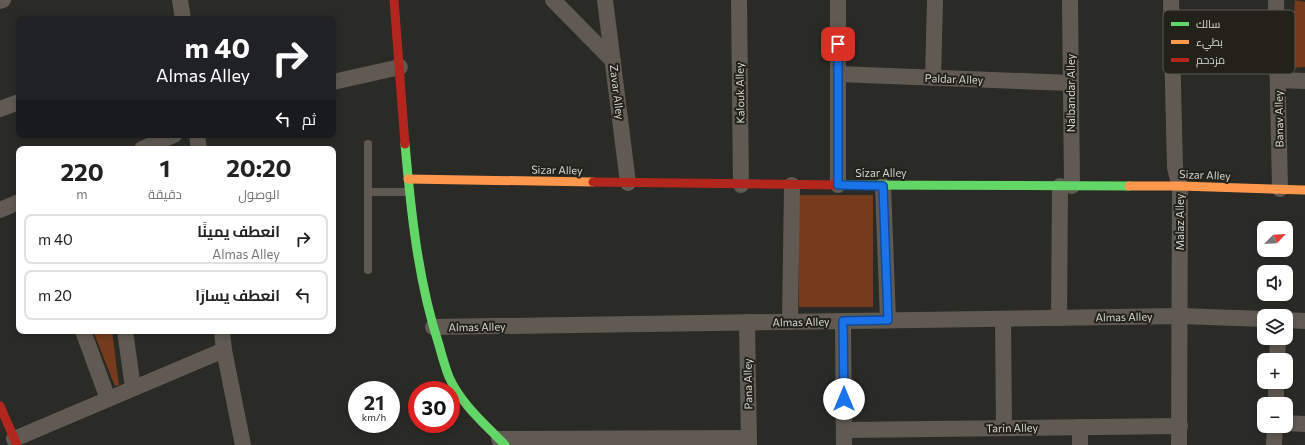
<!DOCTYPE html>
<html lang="ar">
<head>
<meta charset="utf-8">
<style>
	body { margin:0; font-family:Commissioner,Cairo,sans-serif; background:#f6f6f6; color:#222; direction:rtl; height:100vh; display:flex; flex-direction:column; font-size:15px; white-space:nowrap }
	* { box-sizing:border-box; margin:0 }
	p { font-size:13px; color:#767676 }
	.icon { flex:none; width:22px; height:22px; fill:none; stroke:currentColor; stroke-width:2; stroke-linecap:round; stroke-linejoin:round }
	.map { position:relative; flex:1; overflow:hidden; direction:ltr }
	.panel { position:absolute; left:16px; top:146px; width:320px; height:188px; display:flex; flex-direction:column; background:#fff; border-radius:8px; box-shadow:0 2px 6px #0003; direction:rtl }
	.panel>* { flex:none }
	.top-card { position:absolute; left:16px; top:16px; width:320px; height:122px; border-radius:8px; box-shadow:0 2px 6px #0003; direction:rtl; background:#202124; color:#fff; overflow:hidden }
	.needle { width:26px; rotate:65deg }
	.tools { position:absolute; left:1257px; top:221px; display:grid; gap:8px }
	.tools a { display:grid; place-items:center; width:36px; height:36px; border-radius:8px; background:#fff; box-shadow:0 2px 6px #0003; font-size:20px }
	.speed { position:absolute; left:348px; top:381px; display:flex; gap:8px; font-size:20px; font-weight:700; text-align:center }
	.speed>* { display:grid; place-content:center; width:52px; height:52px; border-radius:50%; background:#fff; box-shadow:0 2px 6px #0003; line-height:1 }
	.speed small { font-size:10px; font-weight:400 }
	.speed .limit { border:6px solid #d22; background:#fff; color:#111 }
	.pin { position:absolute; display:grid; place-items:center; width:34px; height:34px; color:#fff; margin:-17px; border-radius:8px; box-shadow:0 2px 6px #0006 }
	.me { position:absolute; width:44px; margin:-22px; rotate:0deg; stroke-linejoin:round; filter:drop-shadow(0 0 3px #0008) }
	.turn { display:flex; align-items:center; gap:14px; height:84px; padding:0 20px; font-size:18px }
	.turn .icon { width:52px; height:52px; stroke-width:2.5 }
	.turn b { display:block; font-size:28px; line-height:34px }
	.then { display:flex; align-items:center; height:38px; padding:0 20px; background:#0003; gap:8px; font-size:15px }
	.eta { display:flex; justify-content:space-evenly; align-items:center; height:68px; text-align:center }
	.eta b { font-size:24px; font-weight:700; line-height:28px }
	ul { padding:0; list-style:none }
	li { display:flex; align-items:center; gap:12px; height:50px; margin:0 8px 6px; padding:0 12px; border:2px solid #e0e0e0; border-radius:8px }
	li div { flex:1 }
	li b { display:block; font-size:15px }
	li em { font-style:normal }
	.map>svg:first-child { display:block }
	.green { fill:#753b1c }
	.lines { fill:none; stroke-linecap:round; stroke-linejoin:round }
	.lane { stroke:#605a52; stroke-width:8 }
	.street { stroke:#605a52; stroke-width:16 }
	.fast { stroke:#63d668; stroke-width:9 }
	.slow { stroke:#ff974d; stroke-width:9 }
	.jam { stroke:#b3261e; stroke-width:9 }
	.route-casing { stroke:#114b97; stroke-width:10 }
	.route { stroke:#1a73e8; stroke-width:7 }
	.labels { text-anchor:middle; stroke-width:4; stroke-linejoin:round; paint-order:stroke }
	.street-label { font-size:11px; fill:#d5d6d1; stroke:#22221a }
	.key { fill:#22221a; stroke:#585851; stroke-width:1 }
	.key-label { font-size:11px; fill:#d5d6d1 }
</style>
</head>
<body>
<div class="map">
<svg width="1305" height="445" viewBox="0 0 1305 445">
	<rect width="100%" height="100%" fill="#2a2a26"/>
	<g class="green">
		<polygon points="1295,0 1305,2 1305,67 1289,68"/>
		<rect x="799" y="195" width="74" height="112"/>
		<polygon points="93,331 112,331 119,385 115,386"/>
	</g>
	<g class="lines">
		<g class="lane">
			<polyline points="368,144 368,270"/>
			<polyline points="368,192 410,192"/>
		</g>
		<g class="street">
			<polyline points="180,0 183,19"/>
			<polyline points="553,0 613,61"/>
			<polyline points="605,0 628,183"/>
			<polyline points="739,0 741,185"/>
			<polyline points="1070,0 1072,186"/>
			<polyline points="1171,0 1175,168 1180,186 1179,445"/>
			<polyline points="1276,0 1280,189"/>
			<polyline points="0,1 3,0"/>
			<polyline points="838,74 1071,83"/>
			<polyline points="933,78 935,0"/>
			<polyline points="1278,80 1305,81"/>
			<polyline points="333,82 400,67"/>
			<polyline points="0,109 19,102"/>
			<polyline points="197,135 199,149"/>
			<polyline points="142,149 174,135"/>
			<polyline points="838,185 838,0"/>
			<polyline points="883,186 888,320"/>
			<polyline points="0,210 19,202"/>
			<polyline points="1059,318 1060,186"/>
			<polyline points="1003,319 1004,428"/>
			<polyline points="1286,320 1305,321"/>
			<polyline points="843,321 844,445"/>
			<polyline points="747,322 749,445"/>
			<polyline points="790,322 792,185"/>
			<polyline points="433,327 1180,316 1264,319"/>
			<polyline points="83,331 108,399"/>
			<polyline points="125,331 133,388"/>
			<polyline points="222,331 224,350 243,445"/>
			<polyline points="1277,360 1278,338"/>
			<polyline points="1276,404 1276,382"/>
			<polyline points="1286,423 1305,424"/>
			<polyline points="844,430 1180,426"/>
			<polyline points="14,439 224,350"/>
			<polyline points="499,439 749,438"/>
			<polyline points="1080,445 1080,427"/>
			<polyline points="1274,445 1275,426"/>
		</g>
		<g class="fast">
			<path d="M 405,144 C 411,212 418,281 439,345 C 442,356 445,367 449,377 C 461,404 485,424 505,445"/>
			<polyline points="838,185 1129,186"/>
		</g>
		<g class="slow">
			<polyline points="408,179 593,182"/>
			<polyline points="1129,186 1180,186 1305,190"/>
		</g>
		<g class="jam">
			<polyline points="394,0 405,144"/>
			<polyline points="593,182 838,185"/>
			<polyline points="0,406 17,445"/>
		</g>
	</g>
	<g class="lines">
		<g class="route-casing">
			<polyline id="route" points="838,44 838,185 883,186 888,320 843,321 844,399"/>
		</g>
		<use href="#route" class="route"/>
	</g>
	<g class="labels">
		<g class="street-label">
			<text transform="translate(954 79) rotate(2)" y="4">Paldar Alley</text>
			<text transform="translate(617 92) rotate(83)" y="4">Zavar Alley</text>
			<text transform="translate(740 93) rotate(-91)" y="4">Kalouk Alley</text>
			<text transform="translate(1071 93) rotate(-90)" y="4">Nalbandar Alley</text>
			<text transform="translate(1279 119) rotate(-91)" y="4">Banav Alley</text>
			<text transform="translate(557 170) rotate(1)" y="4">Sizar Alley</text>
			<text x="881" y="177">Sizar Alley</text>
			<text transform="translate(1205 175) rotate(2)" y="4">Sizar Alley</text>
			<text transform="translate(1180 222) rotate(-90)" y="4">Malaz Alley</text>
			<text transform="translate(1124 317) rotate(-1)" y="4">Almas Alley</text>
			<text transform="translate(801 322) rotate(-1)" y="4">Almas Alley</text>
			<text transform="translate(477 327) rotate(-1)" y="4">Almas Alley</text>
			<text transform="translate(748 384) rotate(-91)" y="4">Pana Alley</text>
			<text transform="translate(1012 428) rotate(-1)" y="4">Tarin Alley</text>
		</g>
	</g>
	<rect x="1163" y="10" width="132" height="64" rx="6" class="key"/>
	<rect x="1171" y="22" width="18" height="4" fill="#63d668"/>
	<rect x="1171" y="40" width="18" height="4" fill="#ff974d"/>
	<rect x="1171" y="58" width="18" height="4" fill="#b3261e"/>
	<g class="key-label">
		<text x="1196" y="28">سالك</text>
		<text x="1196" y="46">بطيء</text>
		<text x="1196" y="64">مزدحم</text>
	</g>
</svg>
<div class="tools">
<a><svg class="needle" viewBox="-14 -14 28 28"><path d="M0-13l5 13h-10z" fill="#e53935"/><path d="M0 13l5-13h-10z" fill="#767676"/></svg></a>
<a><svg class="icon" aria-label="sound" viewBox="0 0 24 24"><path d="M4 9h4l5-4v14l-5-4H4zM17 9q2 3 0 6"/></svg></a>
<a><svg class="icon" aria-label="layers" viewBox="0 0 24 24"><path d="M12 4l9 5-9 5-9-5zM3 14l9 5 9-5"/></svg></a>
<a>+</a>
<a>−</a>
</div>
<div class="speed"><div>21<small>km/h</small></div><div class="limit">30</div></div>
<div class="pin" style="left:838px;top:44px;background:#d93025"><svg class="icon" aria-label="arrive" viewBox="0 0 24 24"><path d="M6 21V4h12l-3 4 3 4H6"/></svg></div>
<svg class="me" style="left:844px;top:399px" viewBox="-20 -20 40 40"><circle r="19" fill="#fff"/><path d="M0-13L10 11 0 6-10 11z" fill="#1a73e8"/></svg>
<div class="top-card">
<div class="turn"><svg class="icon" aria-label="right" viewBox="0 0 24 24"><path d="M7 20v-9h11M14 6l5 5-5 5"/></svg><div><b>40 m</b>Almas Alley</div></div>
<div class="then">ثم<svg class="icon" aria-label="left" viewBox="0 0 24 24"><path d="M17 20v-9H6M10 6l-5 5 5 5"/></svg></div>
</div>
<section class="panel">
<div class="eta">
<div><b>20:20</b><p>الوصول</p></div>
<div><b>1</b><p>دقيقة</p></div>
<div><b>220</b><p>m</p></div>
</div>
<ul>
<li><svg class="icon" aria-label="right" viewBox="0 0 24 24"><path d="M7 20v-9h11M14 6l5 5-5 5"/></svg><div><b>انعطف يمينًا</b><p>Almas Alley</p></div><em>40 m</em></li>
<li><svg class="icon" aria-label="left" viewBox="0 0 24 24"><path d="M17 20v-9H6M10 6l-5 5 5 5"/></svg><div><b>انعطف يسارًا</b></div><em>20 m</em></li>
</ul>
</section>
</div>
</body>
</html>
